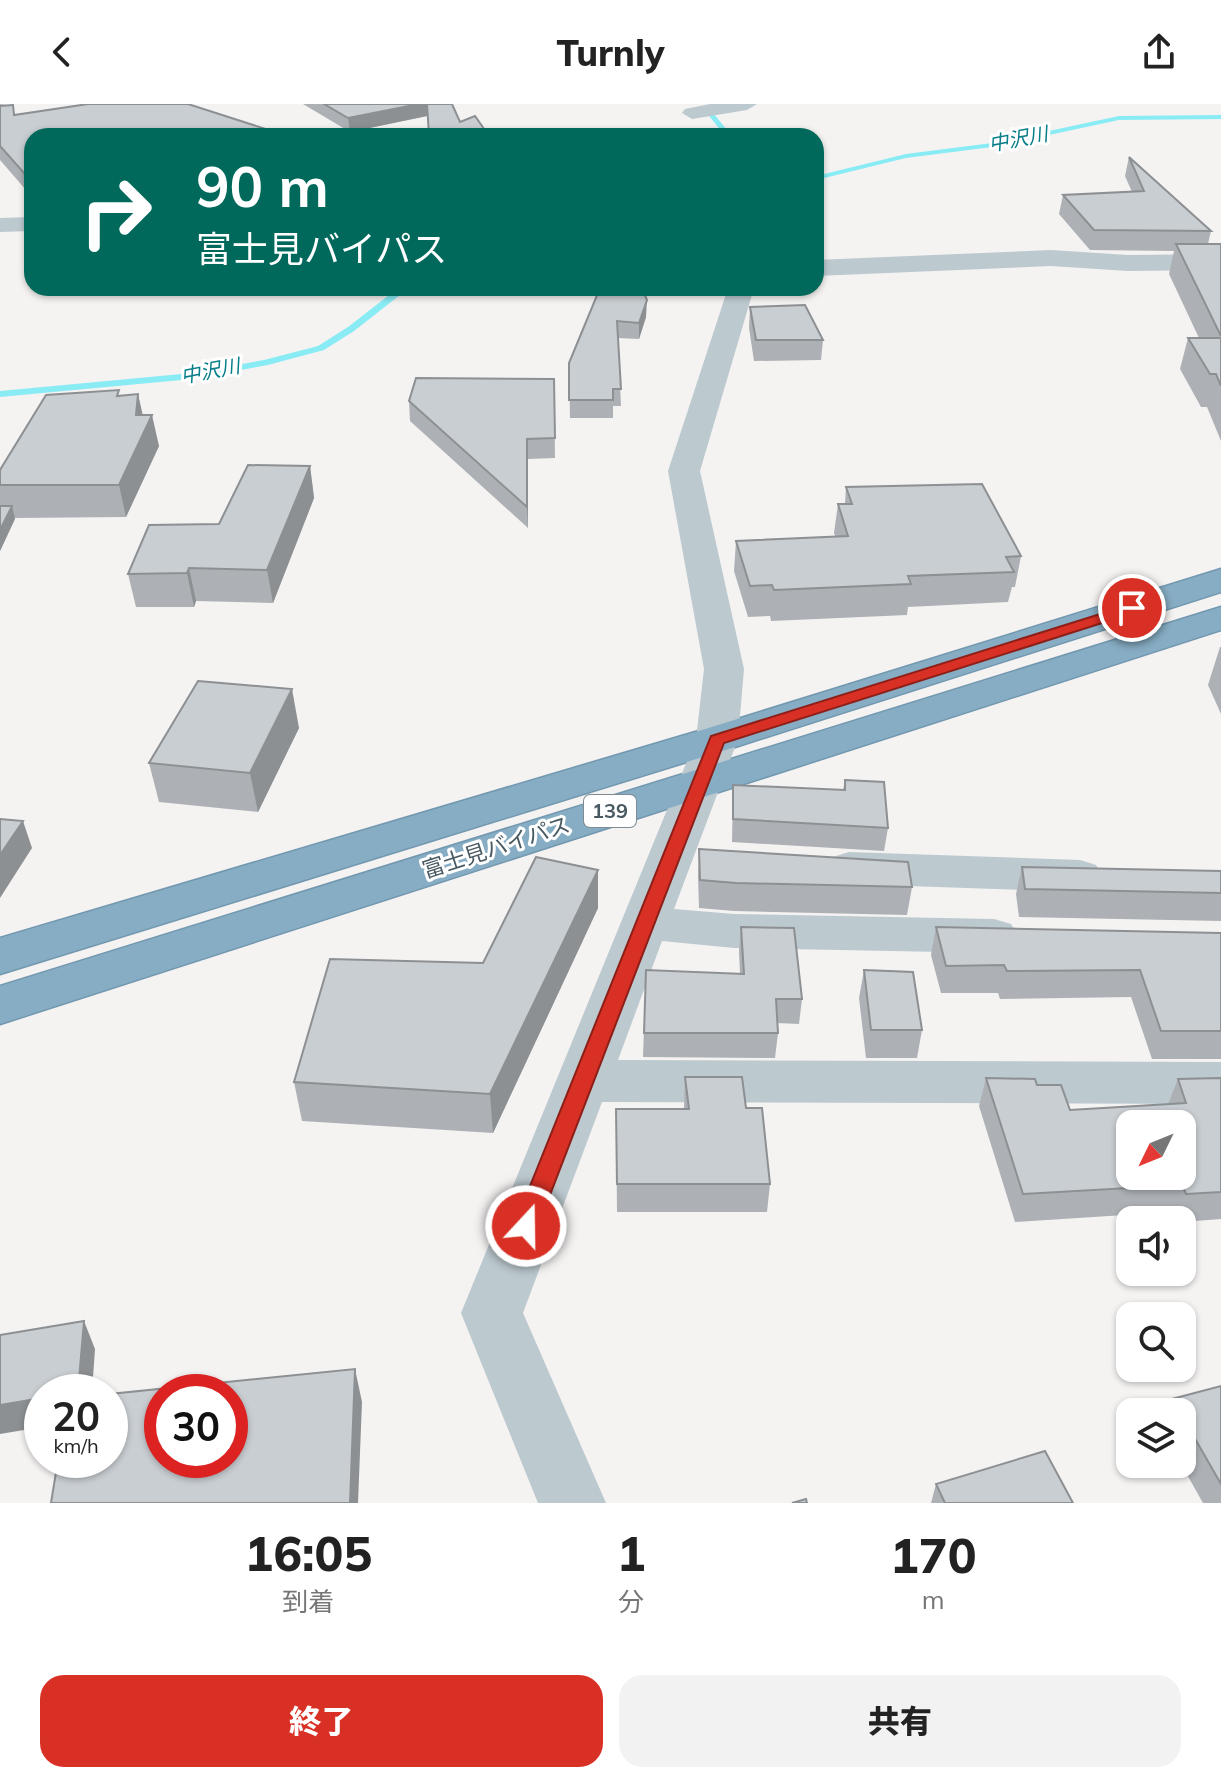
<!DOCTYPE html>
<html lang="ja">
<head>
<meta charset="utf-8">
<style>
	body { margin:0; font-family:Mulish,"Noto Sans JP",sans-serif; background:#f2f2f2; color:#222; height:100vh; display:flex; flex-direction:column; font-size:30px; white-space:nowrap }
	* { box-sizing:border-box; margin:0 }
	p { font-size:26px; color:#767676 }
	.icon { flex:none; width:44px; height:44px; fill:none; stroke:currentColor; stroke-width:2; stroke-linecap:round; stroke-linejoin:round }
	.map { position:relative; height:1399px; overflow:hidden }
	.details { display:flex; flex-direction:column; background:#fff; flex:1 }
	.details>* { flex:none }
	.guide { position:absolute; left:24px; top:24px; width:800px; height:168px; border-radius:24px; box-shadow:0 2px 6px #0004; background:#00695c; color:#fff; overflow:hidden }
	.needle { width:52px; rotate:227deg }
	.fabs { position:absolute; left:1116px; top:1006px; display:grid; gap:16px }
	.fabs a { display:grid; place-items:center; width:80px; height:80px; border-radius:16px; background:#fff; box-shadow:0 2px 6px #0004; font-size:40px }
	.speed { position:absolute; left:24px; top:1270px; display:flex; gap:16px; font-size:40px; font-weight:700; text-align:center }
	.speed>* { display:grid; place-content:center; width:104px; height:104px; border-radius:50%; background:#fff; box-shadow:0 2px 6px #0004; line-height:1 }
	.speed small { font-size:20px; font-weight:400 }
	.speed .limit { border:12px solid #d22; background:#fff; color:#111 }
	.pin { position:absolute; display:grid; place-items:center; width:68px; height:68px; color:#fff; margin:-34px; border:4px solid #fff; border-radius:50%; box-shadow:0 2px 8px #0007 }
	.me { position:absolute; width:88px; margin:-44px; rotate:21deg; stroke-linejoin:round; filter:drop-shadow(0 0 6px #0008) }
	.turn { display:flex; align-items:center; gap:28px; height:168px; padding:0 40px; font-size:36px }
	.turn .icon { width:104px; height:104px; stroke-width:2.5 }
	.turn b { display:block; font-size:56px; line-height:68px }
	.eta { display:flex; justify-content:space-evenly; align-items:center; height:136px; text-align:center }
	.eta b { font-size:48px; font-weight:800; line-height:56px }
	.primary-button { display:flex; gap:16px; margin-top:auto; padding:16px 40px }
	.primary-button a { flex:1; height:92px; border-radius:24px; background:#d93025; color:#fff; font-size:32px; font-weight:800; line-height:92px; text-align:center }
	.primary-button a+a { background:#f2f2f2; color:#222 }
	header { display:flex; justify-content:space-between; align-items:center; height:104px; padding:0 40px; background:#fff; font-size:36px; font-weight:800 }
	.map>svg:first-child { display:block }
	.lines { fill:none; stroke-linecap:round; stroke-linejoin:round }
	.stream { fill:#89ecf4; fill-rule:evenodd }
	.highway-casing { stroke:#7298b0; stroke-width:3 }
	.path { stroke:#74d598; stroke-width:3; stroke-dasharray:3 2; stroke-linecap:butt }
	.minor { fill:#bcc9cf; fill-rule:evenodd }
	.highway { fill:#87adc4; fill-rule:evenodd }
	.wall { fill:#adb1b5 }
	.shaded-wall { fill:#8d9093 }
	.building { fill:#c9ced2; stroke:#8d9093; stroke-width:2; fill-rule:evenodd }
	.route { fill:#d93025; stroke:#8d1f18; stroke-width:2 }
	.labels { text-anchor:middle; stroke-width:6; stroke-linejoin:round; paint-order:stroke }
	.far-water-label { font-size:20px; font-style:italic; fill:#067e89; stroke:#fff }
	.shield { fill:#fff; stroke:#7f8b91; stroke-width:2 }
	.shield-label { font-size:20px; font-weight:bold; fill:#485962 }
	.street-label { font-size:22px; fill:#485962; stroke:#fff }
</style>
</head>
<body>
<header><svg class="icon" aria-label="back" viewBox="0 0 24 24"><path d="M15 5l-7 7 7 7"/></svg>Turnly<svg class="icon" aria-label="share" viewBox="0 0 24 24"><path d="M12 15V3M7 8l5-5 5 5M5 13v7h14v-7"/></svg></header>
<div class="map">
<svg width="1221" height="1399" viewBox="0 0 1221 1399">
	<rect width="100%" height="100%" fill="#f5f2f2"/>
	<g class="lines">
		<g class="stream">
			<polygon points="713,0 729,0 709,4 732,32 725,32 702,3"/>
			<polygon points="1221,11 1221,15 1119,16 992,43 906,54 816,76 816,72 906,50 992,39 1119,12"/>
			<polygon points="395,184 403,184 400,191 354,227 324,246 268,261 192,275 0,293 0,287 192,269 264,256 318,242 348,223 393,188"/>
		</g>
		<g class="highway-casing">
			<g id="highway">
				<polygon points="1221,465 1221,488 732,644 0,870 0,834 702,626"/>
				<polygon points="1221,503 1221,526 0,920 0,882"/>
			</g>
		</g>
		<polyline class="path" points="339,32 353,25"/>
		<g class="minor">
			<polygon points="710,0 757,0 747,6 692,15 682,9 685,5"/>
			<polygon points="32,113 32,127 0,128 0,114"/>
			<polygon points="1051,146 1128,151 1221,150 1221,166 1128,167 1051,162 816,172 816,156"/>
			<polygon points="728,184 754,184 700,367 744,565 738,635 674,805 734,810 994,815 1011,820 1018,832 1011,844 994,849 734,844 662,837 618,956 1221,958 1221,1000 602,998 523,1209 606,1399 538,1399 461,1209 696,635 704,565 668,367"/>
			<polygon points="849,748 1080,756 1096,761 1103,772 1096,783 1080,788 849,780 833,775 826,764 833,753"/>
		</g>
		<use href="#highway" class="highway"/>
	</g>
	<g class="wall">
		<polygon points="0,0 13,2 15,11 278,29 279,32 32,32 32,93 0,56"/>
		<polygon points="303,0 452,0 429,31 427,12 350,28"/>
		<polygon points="1129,53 1211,127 1208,140 1221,140 1221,337 1207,303 1201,303 1180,265 1188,234 1199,234 1169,170 1174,147 1090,146 1059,110 1063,91 1132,88 1125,72"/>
		<polygon points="600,184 646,213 639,235 618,234 621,302 613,302 613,314 570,314 569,259"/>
		<polygon points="750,203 823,236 821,256 754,257 749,224"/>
		<polygon points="554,275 555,354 528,355 528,424 410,317 409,297"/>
		<polygon points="138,290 142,311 159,342 126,413 15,414 0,447 0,366 120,292"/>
		<polygon points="310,362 314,394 273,499 196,497 194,503 136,503 128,470 219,420"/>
		<polygon points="846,383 1021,452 1015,483 1012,483 1008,498 908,503 907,511 771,517 770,512 748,513 734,467 736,437 835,432 834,429 838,400 845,400"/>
		<polygon points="1220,543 1221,543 1221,610 1208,581"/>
		<polygon points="299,624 258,708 159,698 149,659"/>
		<polygon points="845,676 888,724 884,747 732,738 733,681 843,686"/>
		<polygon points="699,745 912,783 907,811 734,807 699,804 698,773"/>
		<polygon points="1022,763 1221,767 1221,817 1019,813 1016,790"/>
		<polygon points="598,766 598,804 493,1029 302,1017 294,978 483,859"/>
		<polygon points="741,823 802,895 799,920 777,919 778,929 775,954 643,953 646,866 740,870 739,847"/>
		<polygon points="936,823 1221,829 1221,955 1152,955 1131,893 1000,895 998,889 941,889 931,851"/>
		<polygon points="864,866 922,926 917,954 866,954 859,894"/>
		<polygon points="685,973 746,1004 770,1080 767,1108 617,1108 616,1005 684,1005"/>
		<polygon points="986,974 1037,981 1070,1006 1168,1000 1178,975 1221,974 1221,1115 1182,1118 1182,1116 1174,1116 1171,1108 1015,1118 979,1002"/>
		<polygon points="1221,1282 1221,1399 1203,1399 1181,1360 1182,1308 1166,1308 1172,1295"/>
		<polygon points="936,1380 1073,1399 931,1399"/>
	</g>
	<g class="shaded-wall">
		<polygon points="419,0 427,0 427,12 350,28 348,14"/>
		<polygon points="647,196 646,213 639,235 639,219"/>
		<polygon points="138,290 145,321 152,311 159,342 126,413 119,381 136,311"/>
		<polygon points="527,335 528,355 528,424 527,403"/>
		<polygon points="310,362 314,394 273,499 267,466"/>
		<polygon points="12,402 15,415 0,447 0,426"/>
		<polygon points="189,464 196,497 194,503 187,469"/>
		<polygon points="292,585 299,624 258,708 250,669"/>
		<polygon points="23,717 32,744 0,794 0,751"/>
		<polygon points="598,766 598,804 493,1029 490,990"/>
		<polygon points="84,1217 95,1245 92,1288 73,1288"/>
		<polygon points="355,1265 362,1298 358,1399 350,1399"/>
		<polygon points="42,1294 42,1323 0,1330 0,1301"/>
	</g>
	<g class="building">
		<polygon points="88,0 188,0 278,29 262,32 32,32 32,78 0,42 0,2 13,1 14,11"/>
		<polygon points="324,0 419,0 348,14"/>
		<polygon points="427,0 452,0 460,18 475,12 489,32 427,32 429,31"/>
		<polygon points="1129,53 1211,127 1094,126 1063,91 1144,87"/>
		<polygon points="1176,140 1221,140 1221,232"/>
		<polygon points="600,184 642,184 647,196 639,219 617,217 621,285 613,285 613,296 569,296 569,259"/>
		<polygon points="805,201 823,236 756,236 750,203"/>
		<polygon points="1188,234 1221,234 1221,282 1216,270 1210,270"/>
		<polygon points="416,274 554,275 555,334 527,335 527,403 409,297"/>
		<polygon points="119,286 117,292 138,290 136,311 152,311 119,381 0,381 0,366 46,291"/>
		<polygon points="248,361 310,362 267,466 189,464 187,469 128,470 149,421 219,420"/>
		<polygon points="982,380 1021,452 1006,453 1014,468 908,472 911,480 774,486 772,481 750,482 736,437 848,432 838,400 852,400 846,383"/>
		<polygon points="0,402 12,402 0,426"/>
		<polygon points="198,577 292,585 250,669 149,659"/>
		<polygon points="845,676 884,678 888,724 733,715 733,681 845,686"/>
		<polygon points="0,715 23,717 0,751"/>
		<polygon points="699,745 908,758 912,783 736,779 700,776"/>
		<polygon points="536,753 598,766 490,990 294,978 330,855 483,859"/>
		<polygon points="1022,763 1221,767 1221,789 1025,785"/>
		<polygon points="741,823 794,824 802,895 776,895 778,929 644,929 646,866 744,870"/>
		<polygon points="936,823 1221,829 1221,927 1161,927 1140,866 1007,867 1004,861 946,862"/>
		<polygon points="864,866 913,868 922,926 871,926"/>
		<polygon points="685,973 742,973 746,1004 762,1004 770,1080 617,1080 616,1005 689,1005"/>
		<path d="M 986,974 L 1035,975 L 1037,981 L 1061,981 L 1070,1006 L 1186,999 L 1178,975 L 1221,974 L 1221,1088 L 1186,1090 L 1182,1081 L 1023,1090 ZM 1130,1020 L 1182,1020 L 1182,1072 L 1130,1072 Z"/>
		<polygon points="84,1217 78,1287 42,1288 42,1294 0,1301 0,1231"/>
		<path d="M 355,1265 L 350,1399 L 51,1399 L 58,1356 L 110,1356 L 110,1290 ZM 162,1288 L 230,1288 L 230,1356 L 162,1356 Z"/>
		<polygon points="1221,1282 1221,1380 1182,1312 1182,1308 1179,1308 1172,1295"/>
		<polygon points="1045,1347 1073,1399 945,1399 936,1380"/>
		<polygon points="806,1395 807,1399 792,1399"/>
	</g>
	<polygon class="route" points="1132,500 1140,504 1137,508 724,639 538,1122 535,1129 526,1132 518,1129 514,1122 711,632"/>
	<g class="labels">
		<g class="far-water-label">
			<text transform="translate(1018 35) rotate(-11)" y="7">中沢川</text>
			<text transform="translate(210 267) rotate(-11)" y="7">中沢川</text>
		</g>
		<rect class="shield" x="584" y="691" width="52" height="32" rx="6"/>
		<g class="shield-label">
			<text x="610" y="714">139</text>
		</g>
		<g class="street-label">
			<text transform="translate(496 743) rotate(-18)" y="8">富士見バイパス</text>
		</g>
	</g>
</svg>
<div class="fabs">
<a><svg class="needle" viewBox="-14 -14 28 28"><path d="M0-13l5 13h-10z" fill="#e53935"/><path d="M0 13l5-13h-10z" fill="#767676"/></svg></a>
<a><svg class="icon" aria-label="sound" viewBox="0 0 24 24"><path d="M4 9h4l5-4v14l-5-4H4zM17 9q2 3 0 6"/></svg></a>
<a><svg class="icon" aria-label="search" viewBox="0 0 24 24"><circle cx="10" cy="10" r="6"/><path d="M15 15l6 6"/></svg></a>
<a><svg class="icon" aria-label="layers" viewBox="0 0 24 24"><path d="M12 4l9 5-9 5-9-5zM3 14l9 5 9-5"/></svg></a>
</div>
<div class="speed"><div>20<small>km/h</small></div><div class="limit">30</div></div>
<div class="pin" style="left:1132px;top:504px;background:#d93025"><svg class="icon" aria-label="arrive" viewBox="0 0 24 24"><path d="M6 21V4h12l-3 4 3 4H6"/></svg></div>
<svg class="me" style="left:526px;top:1122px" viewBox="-20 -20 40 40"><circle r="17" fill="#d93025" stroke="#fff" stroke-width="3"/><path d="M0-11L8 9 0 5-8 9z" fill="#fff"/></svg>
<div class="guide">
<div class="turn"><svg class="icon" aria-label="right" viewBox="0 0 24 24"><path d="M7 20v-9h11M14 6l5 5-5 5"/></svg><div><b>90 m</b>富士見バイパス</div></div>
</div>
</div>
<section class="details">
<div class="eta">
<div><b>16:05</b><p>到着</p></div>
<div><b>1</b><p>分</p></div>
<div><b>170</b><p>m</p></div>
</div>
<div class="primary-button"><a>終了</a><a>共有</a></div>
</section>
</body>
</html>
